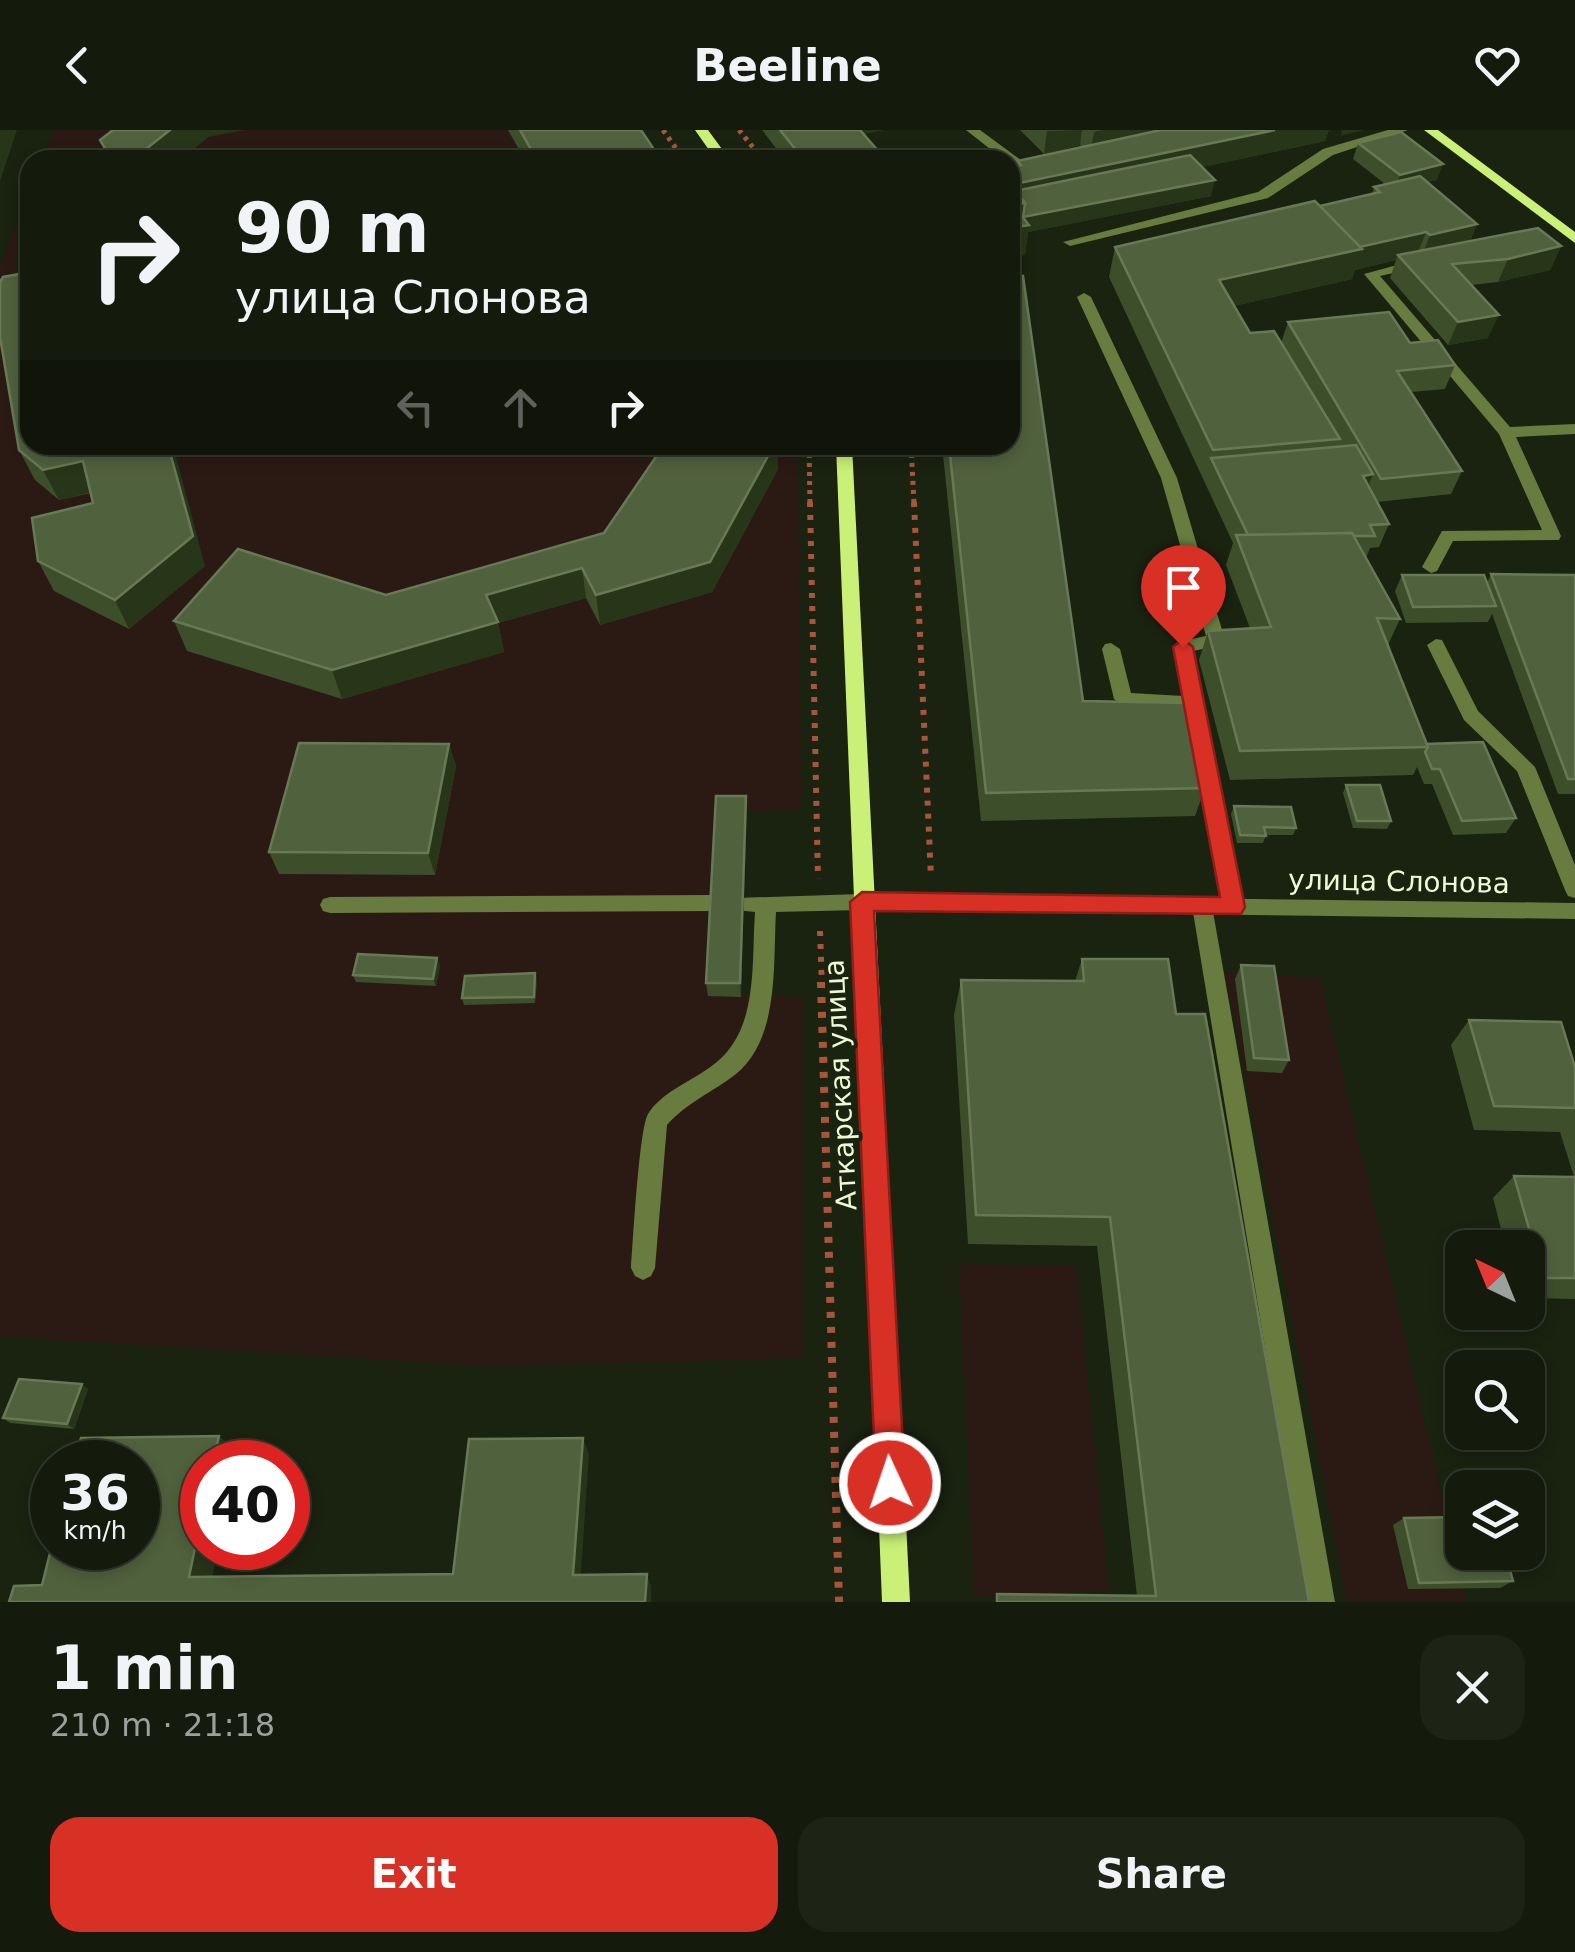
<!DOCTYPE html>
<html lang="en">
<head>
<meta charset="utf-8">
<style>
	body { margin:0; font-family:"DejaVu Sans",sans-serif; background:#1d2315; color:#f1f3f6; height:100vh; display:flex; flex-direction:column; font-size:38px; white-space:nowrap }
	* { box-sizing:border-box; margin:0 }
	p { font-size:32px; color:#9da19d }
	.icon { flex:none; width:55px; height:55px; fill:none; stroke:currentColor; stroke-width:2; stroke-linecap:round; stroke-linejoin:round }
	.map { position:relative; height:1472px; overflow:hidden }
	.side { display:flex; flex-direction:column; background:#141a0c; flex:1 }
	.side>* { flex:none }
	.hud { position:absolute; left:20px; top:20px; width:1000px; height:305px; border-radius:30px; box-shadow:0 5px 15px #0003,0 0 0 2px #33382d; background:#141a0c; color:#f1f3f6; overflow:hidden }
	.needle { width:65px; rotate:317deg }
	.buttons { position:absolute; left:1445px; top:1100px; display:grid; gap:20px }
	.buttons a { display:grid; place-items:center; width:100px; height:100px; border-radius:20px; background:#141a0c; box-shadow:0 5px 15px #0003,0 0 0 2px #33382d; font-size:50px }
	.speed { position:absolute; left:30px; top:1310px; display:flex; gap:20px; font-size:50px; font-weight:700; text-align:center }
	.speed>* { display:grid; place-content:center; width:130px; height:130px; border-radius:50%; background:#141a0c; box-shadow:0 5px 15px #0003,0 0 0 2px #33382d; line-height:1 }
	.speed small { font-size:25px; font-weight:400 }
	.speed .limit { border:15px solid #d22; background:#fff; color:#111 }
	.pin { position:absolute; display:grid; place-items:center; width:85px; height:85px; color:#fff; margin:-102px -42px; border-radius:50% 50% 50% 0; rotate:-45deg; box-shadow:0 0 10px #0007 }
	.pin .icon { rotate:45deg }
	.me { position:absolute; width:110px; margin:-55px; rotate:357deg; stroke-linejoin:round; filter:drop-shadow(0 0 8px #0008) }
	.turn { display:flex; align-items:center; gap:35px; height:210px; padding:0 50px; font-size:45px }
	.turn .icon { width:130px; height:130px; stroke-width:2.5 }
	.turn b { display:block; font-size:70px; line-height:85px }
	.lanes { display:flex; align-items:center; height:95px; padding:0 50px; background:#0003; justify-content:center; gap:50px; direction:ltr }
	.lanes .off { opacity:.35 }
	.round { display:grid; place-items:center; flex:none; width:105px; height:105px; border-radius:30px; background:#1d2315 }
	.summary { display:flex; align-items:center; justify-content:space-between; height:170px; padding:0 50px }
	h1 { font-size:60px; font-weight:600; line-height:75px }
	.primary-button { display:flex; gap:20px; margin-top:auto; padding:20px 50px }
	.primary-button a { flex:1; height:115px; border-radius:30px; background:#d93025; color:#fff; font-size:40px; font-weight:600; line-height:115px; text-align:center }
	.primary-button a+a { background:#1d2315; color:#f1f3f6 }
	header { display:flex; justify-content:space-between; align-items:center; height:130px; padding:0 50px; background:#141a0c; font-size:45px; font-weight:600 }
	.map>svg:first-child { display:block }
	.green { fill:#2b1a14 }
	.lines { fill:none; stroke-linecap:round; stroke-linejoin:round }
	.path-far2 { stroke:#a9553b; stroke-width:5; stroke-dasharray:4 5; stroke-linecap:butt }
	.path-far1 { stroke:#a9553b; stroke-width:6; stroke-dasharray:5 8; stroke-linecap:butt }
	.path { stroke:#a9553b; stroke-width:8; stroke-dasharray:6 9; stroke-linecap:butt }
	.lane { fill:#687c40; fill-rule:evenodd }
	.street { fill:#687c40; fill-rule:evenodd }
	.secondary { fill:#caf077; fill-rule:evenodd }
	.wall { fill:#3d4e2b }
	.shaded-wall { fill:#273518 }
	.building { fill:#50613d; stroke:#687955; stroke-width:2.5 }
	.route { fill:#d93025; stroke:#8d1f18; stroke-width:2.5 }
	.labels { text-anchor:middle; stroke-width:8; stroke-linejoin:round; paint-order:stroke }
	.street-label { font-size:28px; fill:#ecfbd6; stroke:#1a2210 }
</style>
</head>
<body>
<header><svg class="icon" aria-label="back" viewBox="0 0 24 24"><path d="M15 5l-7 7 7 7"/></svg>Beeline<svg class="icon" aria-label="heart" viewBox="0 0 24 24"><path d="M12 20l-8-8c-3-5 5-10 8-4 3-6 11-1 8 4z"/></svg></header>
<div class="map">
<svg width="1575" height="1472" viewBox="0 0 1575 1472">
	<rect width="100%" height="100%" fill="#1a2210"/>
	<g class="green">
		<polygon points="54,0 623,0 643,30 42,30"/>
		<polygon points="30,60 30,315 798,315 801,680 747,681 741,866 803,867 804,1228 489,1236 0,1206 0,133"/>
		<polygon points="1225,842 1320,848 1467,1472 1347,1472"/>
		<polygon points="959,1134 1076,1136 1109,1461 974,1466"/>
	</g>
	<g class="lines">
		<g class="path-far2">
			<polyline points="663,0 684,30"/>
			<polyline points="739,0 763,30"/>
			<polyline points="809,315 810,374"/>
			<polyline points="911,315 914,374"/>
		</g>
		<g class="path-far1">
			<polyline points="810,372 818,749"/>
			<polyline points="914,372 931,748"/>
			<polyline points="820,801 822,855"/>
		</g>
		<polyline class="path" points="821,852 839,1472"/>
		<g class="lane">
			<path d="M 966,0 L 980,0 L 1029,36 L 1041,34 L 1048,38 C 1035,48 1022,43 1010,34 L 1010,30 L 1004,30 Z"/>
			<polygon points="1388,0 1408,0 1333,25 1268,68 1070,116 1063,112 1258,62 1323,19"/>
			<polygon points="1419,129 1424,130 1424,136 1380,146 1510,297 1575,294 1575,304 1516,307 1561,406 1559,410 1453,411 1437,441 1431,443 1422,437 1442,401 1542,400 1499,304 1364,144"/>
			<polygon points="1084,163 1091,167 1177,348 1225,510 1222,515 1193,521 1243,777 1240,783 1226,783 1223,777 1186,580 1123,576 1114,569 1102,519 1105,514 1111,513 1120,519 1131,563 1183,566 1174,517 1177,512 1206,506 1161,348 1077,167"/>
			<polygon points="1436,509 1442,510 1478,581 1535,637 1575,735 1575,768 1568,766 1565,760 1517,641 1464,590 1427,515"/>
			<path d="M 861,764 L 868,766 L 871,772 L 868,778 L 861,780 L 776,782 C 773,833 780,908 736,944 C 713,962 686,973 667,995 L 655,1138 L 651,1146 L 643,1150 L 635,1146 L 631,1138 C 633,1113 639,999 648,984 C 661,963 689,952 709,938 C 760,904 751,836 755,782 L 736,780 L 733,774 L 736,768 Z"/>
			<polygon points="713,765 720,767 723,773 720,779 713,781 330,783 323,781 320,775 323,769 330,767"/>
			<polygon points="1202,768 1209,770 1212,776 1335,1472 1307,1472 1192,776 1195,770"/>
		</g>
		<polygon class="street" points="861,764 1575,773 1575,789 861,780 854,778 851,772 854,766"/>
		<g class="secondary">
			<polygon points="695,0 708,0 730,30 716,30"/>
			<polygon points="1424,0 1438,0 1575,102 1575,113"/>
			<polygon points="836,315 852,315 910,1472 882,1472"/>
		</g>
	</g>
	<g class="wall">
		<polygon points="508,0 641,0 661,30 525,30"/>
		<polygon points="762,0 883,0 863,4 886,30 785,30"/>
		<polygon points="1020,0 1329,0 1325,11 1202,37 1211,66 1028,102 1025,125 1017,31 1082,17 1080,15 1044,24"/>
		<polygon points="208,7 180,30 108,30 100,10"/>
		<polygon points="1358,13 1437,50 1427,52 1477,94 1470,111 1561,116 1550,140 1498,152 1471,155 1488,208 1448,215 1390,148 1396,130 1355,140 1352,149 1234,176 1250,203 1281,213 1288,192 1410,213 1455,235 1445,259 1411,262 1462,341 1451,364 1377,372 1389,394 1379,417 1370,418 1366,428 1400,489 1388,515 1427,614 1516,688 1506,703 1453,705 1432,654 1424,654 1417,637 1413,645 1230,650 1199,530 1208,501 1250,498 1226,435 1233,413 1109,147 1115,117 1320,76 1372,64 1374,57 1385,54 1353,29"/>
		<polygon points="0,207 205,436 129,499 54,461 38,431 93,373 91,363 59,370 35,350 19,320"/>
		<polygon points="664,315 798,315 798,324 778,324 778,339 712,462 600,495 586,468 498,493 504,522 342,569 187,521 174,491 386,465 604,403"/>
		<polygon points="942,315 1010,315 1083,571 1205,658 1195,686 981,691"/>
		<polygon points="1491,444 1575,445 1575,664 1558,664 1492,484 1488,492 1406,493 1395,461 1402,445 1487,453"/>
		<polygon points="449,614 456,636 435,745 279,744 269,722"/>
		<polygon points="1346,655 1391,691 1387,699 1353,698 1343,663"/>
		<polygon points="746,666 741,867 708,866 706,853"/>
		<polygon points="1234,676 1296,698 1293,705 1266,705 1263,713 1237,713 1231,684"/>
		<polygon points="1082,829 1176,884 1309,1472 1137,1466 1097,1116 968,1114 954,885 961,850 1075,851"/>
		<polygon points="440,835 436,856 356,852 353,845"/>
		<polygon points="1241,835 1289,930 1282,943 1247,941 1235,849"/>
		<polygon points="535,843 537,850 535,873 464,875 462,868"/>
		<polygon points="1469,890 1575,937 1575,1169 1528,1168 1528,1118 1506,1118 1493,1068 1514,1046 1574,1047 1560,1002 1474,1000 1451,915"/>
		<polygon points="88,1259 74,1299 10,1293 3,1288"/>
		<polygon points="1404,1388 1513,1451 1500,1458 1408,1459 1393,1395"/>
	</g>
	<g class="shaded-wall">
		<polygon points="0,0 17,0 0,51"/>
		<polygon points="170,0 245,0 208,7 180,30 137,30 136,27"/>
		<polygon points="846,0 883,0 846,8"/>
		<polygon points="1082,0 1080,15 1044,24 1047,1"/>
		<polygon points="1103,0 1197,0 1090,25 1094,2"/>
		<polygon points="1275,0 1329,0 1325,11 1025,75 1023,87 1215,50 1211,66 1028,102 1025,125 1010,128 1010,55"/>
		<polygon points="1342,0 1364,0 1341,6"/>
		<polygon points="1443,34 1437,50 1394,61 1400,45"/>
		<polygon points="1477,94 1467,118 1421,129 1430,105"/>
		<polygon points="1426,102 1417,125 1398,125 1396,130 1355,140 1352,149 1211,181 1219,150"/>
		<polygon points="1561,116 1550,140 1498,152 1508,129"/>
		<polygon points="1499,185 1488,208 1448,215 1458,192"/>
		<polygon points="168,315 173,315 205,436 129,499 115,470"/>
		<polygon points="774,315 778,315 778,339 712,462 600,495 596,465"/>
		<polygon points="83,331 97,361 59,370 43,340"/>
		<polygon points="1373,344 1364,368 1363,346"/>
		<polygon points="582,438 586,468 498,493 504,522 342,569 332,540 486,465"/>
		<polygon points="449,614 456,636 435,745 428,723"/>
		<polygon points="746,666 747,680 741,867 740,853"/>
		<polygon points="437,828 440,835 436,856 433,849"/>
		<polygon points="535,843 537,850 535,873 534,867"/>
		<polygon points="82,1254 88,1259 74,1299 67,1294"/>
		<polygon points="219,1306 237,1322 235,1332 213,1332"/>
		<polygon points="583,1308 589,1324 580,1457 573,1445"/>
		<polygon points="202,1384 202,1418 218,1418 210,1459 189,1447"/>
		<polygon points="647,1444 651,1456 651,1472 645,1472"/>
	</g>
	<g class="building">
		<polygon points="113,0 170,0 136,27 106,20 100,10"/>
		<polygon points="520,0 641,0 661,30 537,30"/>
		<polygon points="780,0 860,0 886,30 804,30"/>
		<polygon points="1161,0 1275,0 1010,55 1010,38 1021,35 1017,31"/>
		<polygon points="1401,2 1443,34 1400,45 1358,13"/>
		<polygon points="1190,25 1215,50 1023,87 1025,73 1015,61"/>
		<polygon points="1420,46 1477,94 1430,105 1426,102 1360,117 1320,76 1380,62 1374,57"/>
		<polygon points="1010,55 1025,73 1013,75 1029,95 1010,98"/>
		<polygon points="1315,71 1362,119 1219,150 1250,203 1274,201 1340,309 1213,320 1115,117"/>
		<polygon points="1538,98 1561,116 1508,129 1452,134 1499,185 1458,192 1398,125"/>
		<polygon points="30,142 30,315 168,315 193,406 115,470 38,431 32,388 93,373 83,331 43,340 19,320 0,207 0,152 3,147"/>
		<polygon points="1010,142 1012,145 1023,146 1083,571 1186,573 1205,658 986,663 949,315 1010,315"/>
		<polygon points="1389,182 1410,213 1438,210 1455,235 1397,241 1462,341 1381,349 1288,192"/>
		<polygon points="664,315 774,315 710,432 596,465 582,438 486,465 498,492 332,540 174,491 238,419 386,465 604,403"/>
		<polygon points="1356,315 1373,344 1363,346 1389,394 1370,395 1375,406 1354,406 1352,403 1248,405 1211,328"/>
		<polygon points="1352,403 1400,489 1377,488 1428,617 1240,621 1208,501 1271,497 1236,405"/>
		<polygon points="1491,444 1575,445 1575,649 1568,649"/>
		<polygon points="1402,445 1484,445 1496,476 1413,477"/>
		<polygon points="1483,612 1516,688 1462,691 1440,639 1432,639 1425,622 1428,617 1427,614"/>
		<polygon points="299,613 449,614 428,723 269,722"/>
		<polygon points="1346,655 1380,655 1391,691 1357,691"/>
		<polygon points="716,666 746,666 740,853 706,853"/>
		<polygon points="1234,676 1291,677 1296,698 1264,697 1266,706 1240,705"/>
		<polygon points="358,824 437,828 433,849 353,845"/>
		<polygon points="1082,829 1168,829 1176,884 1205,884 1309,1472 997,1472 997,1464 1156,1466 1110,1087 976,1085 961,850 1084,851"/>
		<polygon points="1241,835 1274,836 1289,930 1254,928"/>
		<polygon points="535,843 534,867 462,868 465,846"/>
		<polygon points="1469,890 1561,892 1575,937 1575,978 1494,976"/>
		<polygon points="1514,1046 1575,1047 1575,1148 1543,1148"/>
		<polygon points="19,1249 82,1254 67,1294 3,1288"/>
		<polygon points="219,1306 213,1332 202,1332 202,1384 189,1447 453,1444 469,1309 583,1308 573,1445 647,1444 645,1472 9,1472 14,1456 42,1455 52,1415 52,1418 138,1418 138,1332 74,1332 81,1308"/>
		<polygon points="1462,1387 1462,1422 1505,1422 1513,1451 1419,1453 1404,1388"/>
	</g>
	<polygon class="route" points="1183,509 1193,517 1245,777 1241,784 874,781 905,1353 901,1363 890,1368 880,1363 876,1353 850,772 862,762 1220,767 1173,517"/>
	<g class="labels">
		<g class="street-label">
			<text transform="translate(1399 751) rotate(1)" y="10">улица Слонова</text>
			<text transform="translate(840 955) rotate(-93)" y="10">Аткарская улица</text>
		</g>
	</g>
</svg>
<div class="buttons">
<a><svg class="needle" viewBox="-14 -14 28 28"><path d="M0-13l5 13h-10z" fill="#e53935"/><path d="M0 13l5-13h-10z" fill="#9da19d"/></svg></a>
<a><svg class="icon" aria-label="search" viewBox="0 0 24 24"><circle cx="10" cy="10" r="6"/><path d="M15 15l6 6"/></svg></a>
<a><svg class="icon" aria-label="layers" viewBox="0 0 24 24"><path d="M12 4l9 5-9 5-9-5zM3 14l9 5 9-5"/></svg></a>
</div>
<div class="speed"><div>36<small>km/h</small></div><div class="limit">40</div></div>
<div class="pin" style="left:1183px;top:517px;background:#d93025"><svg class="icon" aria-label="arrive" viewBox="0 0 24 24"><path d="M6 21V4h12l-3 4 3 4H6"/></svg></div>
<svg class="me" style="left:890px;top:1353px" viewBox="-20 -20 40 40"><circle r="17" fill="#d93025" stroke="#fff" stroke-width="3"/><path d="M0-11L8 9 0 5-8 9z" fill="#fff"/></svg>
<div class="hud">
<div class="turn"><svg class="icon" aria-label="right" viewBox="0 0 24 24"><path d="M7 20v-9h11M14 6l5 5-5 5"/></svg><div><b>90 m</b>улица Слонова</div></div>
<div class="lanes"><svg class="icon off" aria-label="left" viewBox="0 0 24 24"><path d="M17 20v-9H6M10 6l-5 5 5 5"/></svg><svg class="icon off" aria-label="ahead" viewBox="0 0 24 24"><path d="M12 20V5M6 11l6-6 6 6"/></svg><svg class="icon" aria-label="right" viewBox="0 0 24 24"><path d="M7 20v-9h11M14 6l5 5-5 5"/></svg></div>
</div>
</div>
<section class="side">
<div class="summary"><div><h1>1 min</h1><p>210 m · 21:18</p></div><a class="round"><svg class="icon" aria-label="close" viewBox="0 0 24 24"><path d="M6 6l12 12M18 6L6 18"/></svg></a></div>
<div class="primary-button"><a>Exit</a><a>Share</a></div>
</section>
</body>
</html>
